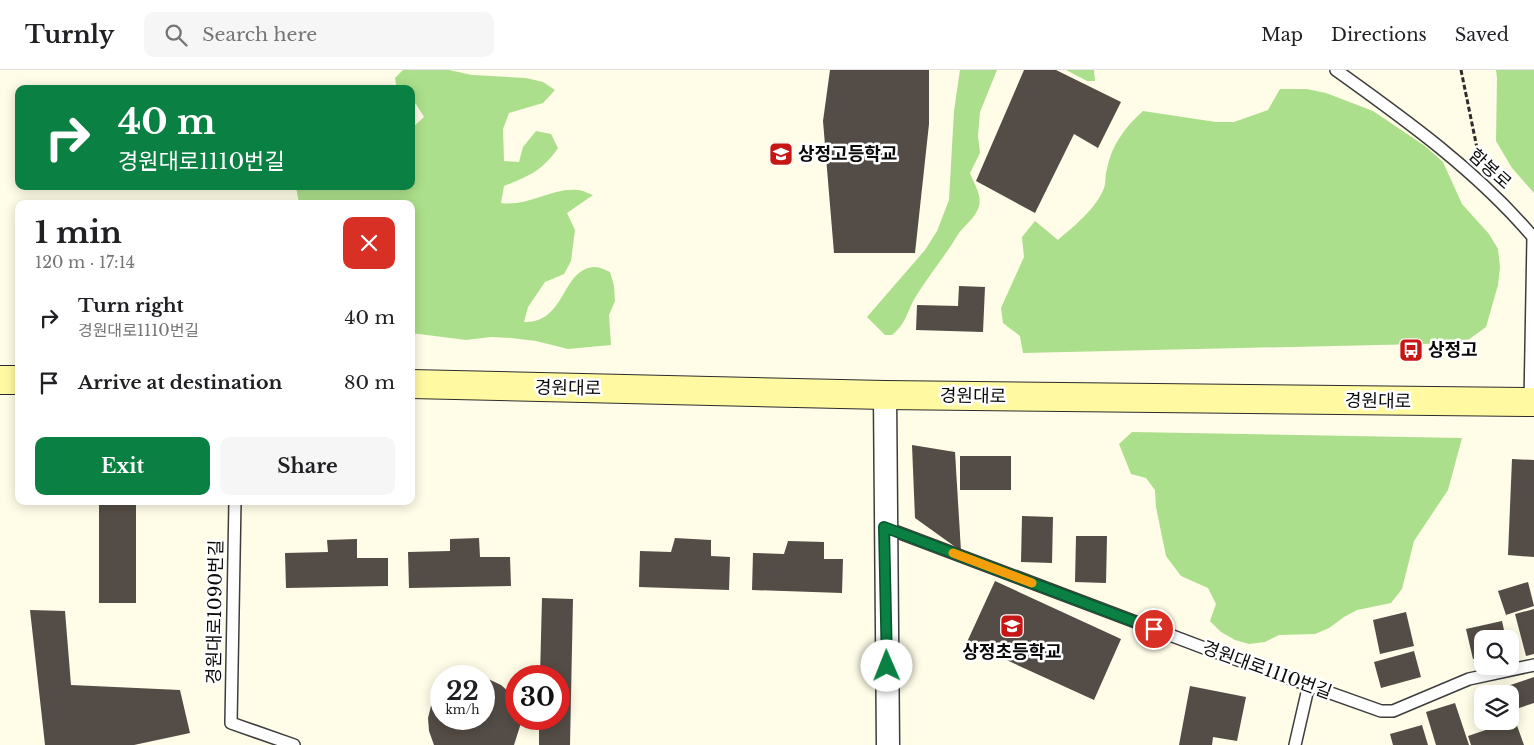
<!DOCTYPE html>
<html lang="en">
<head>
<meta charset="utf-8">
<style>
	body { margin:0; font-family:"Libre Baskerville","Noto Sans KR",serif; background:#f6f6f6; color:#202124; height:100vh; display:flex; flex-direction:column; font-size:19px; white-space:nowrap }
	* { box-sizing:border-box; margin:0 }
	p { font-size:16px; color:#757577 }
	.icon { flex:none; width:28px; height:28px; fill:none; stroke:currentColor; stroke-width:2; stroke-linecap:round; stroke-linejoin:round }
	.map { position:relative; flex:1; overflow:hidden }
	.sheet { position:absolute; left:15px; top:130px; width:400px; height:305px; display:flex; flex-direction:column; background:#fff; border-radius:10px; box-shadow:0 2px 12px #0003 }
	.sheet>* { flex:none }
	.banner { position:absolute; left:15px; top:15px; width:400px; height:105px; border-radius:10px; box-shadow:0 2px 12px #0003; background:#0b8043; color:#fff; overflow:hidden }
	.tools { position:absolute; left:1474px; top:560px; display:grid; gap:10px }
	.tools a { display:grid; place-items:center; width:45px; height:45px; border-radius:10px; background:#fff; box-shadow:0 2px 12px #0003; font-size:25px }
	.speed { position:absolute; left:430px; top:595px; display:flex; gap:10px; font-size:25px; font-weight:700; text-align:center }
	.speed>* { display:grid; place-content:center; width:65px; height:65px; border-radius:50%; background:#fff; box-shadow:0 2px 12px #0003; line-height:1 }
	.speed small { font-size:12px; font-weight:400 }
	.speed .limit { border:8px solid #d22; background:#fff; color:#111 }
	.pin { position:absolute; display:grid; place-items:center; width:42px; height:42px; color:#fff; margin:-21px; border:2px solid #fff; border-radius:50%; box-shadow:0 1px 5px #0007 }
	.me { position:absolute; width:55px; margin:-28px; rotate:359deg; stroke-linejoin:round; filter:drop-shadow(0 0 4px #0008) }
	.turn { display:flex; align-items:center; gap:18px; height:105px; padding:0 20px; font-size:22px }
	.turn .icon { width:65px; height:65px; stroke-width:2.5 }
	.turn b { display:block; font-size:35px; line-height:42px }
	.round { display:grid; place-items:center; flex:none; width:52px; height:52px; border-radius:10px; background:#f6f6f6 }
	.summary { display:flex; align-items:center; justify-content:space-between; height:85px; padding:0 20px }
	h1 { font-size:30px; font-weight:700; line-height:38px }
	.cta { display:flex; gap:10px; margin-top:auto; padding:10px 20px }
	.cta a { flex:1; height:58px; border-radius:10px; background:#0b8043; color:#fff; font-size:20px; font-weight:700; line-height:58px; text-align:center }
	.cta a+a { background:#f6f6f6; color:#202124 }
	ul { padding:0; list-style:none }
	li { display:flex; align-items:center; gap:15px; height:65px; padding:0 20px }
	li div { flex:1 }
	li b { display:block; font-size:19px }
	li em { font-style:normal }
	header { display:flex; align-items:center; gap:30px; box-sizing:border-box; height:70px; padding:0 25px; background:#fff; border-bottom:1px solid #e0e0e0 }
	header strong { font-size:24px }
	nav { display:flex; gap:28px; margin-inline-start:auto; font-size:18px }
	.search { width:350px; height:45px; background:#f6f6f6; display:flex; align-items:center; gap:12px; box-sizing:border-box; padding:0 18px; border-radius:10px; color:#757577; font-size:19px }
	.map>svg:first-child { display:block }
	.forest { fill:#acdf8b }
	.building { fill:#544c46 }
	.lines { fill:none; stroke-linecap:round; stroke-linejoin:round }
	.service-casing { stroke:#3d3d3d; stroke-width:14 }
	.minor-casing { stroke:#3d3d3d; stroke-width:25 }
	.secondary-casing { stroke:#2c2c2c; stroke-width:30 }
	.path { stroke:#2c2c2c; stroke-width:3; stroke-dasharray:5 2.5; stroke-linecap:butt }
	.service { stroke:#fff; stroke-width:11 }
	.minor { stroke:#fff; stroke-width:22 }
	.secondary { stroke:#fffaa2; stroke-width:28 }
	.route-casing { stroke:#07532c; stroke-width:12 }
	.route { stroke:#0b8043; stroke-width:9 }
	.slow { stroke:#f59e0b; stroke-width:9 }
	.labels { text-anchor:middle; stroke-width:5; stroke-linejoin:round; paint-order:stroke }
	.poi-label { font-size:18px; font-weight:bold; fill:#0a0a0a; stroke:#fff; text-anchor:start }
	.street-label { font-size:18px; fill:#0a0a0a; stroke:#fff }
</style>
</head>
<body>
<header>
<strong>Turnly</strong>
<div class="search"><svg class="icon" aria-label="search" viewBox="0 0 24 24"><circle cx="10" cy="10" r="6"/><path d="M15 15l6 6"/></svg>Search here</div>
<nav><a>Map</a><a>Directions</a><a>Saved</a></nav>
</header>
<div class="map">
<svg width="1534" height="675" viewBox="0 0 1534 675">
	<rect width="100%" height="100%" fill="#fffce7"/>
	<g class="forest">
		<path d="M 403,0 L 449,0 L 472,5 L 526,8 L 543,12 L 555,20 L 543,33 L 509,43 L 503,59 L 504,91 L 519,92 L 523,77 L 536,61 L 551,64 L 558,78 C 542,101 529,106 504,116 L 501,133 C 528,137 552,117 578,120 C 583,120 589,124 593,125 L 567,143 L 575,160 L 571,191 L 564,204 L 545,212 L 528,237 L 524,252 C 567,253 561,198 595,197 C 599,197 606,200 610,202 L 614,216 L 615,231 L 609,245 L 611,275 L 568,279 L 536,271 L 511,268 L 491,267 L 466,270 L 411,263 L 411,134 L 299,134 L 296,116 L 411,116 L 411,59 L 424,47 L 416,34 L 411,31 L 411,19 L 397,19 L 395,8 Z"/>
		<path d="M 960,0 L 997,0 L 980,42 L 978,66 L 980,83 L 970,103 C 974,114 982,125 979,136 C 976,148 963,156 957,166 C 945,186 930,204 918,223 C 907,239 908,252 892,265 L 885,265 L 867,247 L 925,180 L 937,161 L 949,130 L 954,41 Z"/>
		<polygon points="1066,0 1094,0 1095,11 1087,11"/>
		<polygon points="1496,0 1534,0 1534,123 1512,98 1496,71 1497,8"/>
		<path d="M 1280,19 L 1307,19 L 1326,23 L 1373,41 L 1425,76 L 1443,92 L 1462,134 L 1489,164 L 1498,179 L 1500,197 L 1498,215 L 1486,257 L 1464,273 L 1023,283 L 1020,266 L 1003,253 L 1001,238 L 1024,187 L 1022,167 L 1035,151 L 1058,170 C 1074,156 1096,139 1104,118 C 1106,113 1105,105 1107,99 C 1111,76 1125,57 1143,41 L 1216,52 L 1234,52 L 1268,40 Z"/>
		<polygon points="1132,362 1462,368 1448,420 1414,471 1402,519 1391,533 1357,540 1344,547 1329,558 1315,564 1279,565 1265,572 1249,574 1235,570 1221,562 1210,551 1216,534 1208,518 1181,506 1166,486 1156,437 1155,420 1146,408 1131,404 1119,374"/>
	</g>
	<g class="building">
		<polygon points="830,0 929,0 929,54 915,183 834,183 823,51"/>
		<polygon points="1024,0 1056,0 1121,32 1098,78 1074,64 1035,143 976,111"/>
		<polygon points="959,216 985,217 983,262 916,260 917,235 958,236"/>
		<polygon points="912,375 955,382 961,481 915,448"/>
		<rect x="960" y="386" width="51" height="34"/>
		<polygon points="1512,389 1534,390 1534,487 1508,485"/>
		<polygon points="99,431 171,431 171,435 136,435 136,533 99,533"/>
		<polygon points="1022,446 1053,447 1052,493 1021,492"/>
		<polygon points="1076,466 1107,466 1106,513 1075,512"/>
		<polygon points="479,468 480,487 510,487 511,516 409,518 408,482 450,481 450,469"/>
		<polygon points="675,468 711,470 711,486 730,487 729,520 639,517 640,481 671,482"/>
		<polygon points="357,469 357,488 388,488 388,516 286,518 285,483 328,482 327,470"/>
		<polygon points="788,471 824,472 824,489 843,489 842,523 752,520 753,483 784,484"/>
		<polygon points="995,511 1121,569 1094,630 967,572"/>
		<polygon points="1528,512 1534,536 1506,545 1498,521"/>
		<polygon points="542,528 573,529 570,675 539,675 539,649 559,649 559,606 540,606"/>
		<polygon points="1534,539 1534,584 1526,586 1515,544"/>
		<polygon points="30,540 65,541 71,615 180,620 190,663 134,675 45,675"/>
		<polygon points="1406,542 1414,576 1380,584 1373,550"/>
		<polygon points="1502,551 1506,569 1482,569 1482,587 1473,589 1466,559"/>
		<polygon points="1414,581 1421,607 1381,618 1374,592"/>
		<polygon points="484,607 501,615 510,623 516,633 516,649 520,649 521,653 514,675 434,675 429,661 428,648 431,636 437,624 441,620 441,649 484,649"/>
		<polygon points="1534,607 1534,633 1510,641 1510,624 1484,624"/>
		<polygon points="1190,616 1246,627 1237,671 1213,667 1212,675 1179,675"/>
		<polygon points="1455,633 1469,675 1436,675 1426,642"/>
		<polygon points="1515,650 1524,675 1471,675 1468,666"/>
		<polygon points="1422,655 1428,675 1393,675 1390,664"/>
	</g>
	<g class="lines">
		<g class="service-casing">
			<g id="service">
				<path d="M 1336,0 C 1406,50 1477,101 1533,167 L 1530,332"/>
				<polyline points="235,431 231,653 294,675"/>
				<polyline points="884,457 1207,579 1381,641 1393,641 1469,609 1534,595"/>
				<polyline points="1295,675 1309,614"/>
			</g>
		</g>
		<g class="minor-casing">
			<polyline id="minor" points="885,325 888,675"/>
		</g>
		<g class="secondary-casing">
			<g id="secondary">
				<polyline points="0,310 19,310"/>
				<polyline points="411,314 885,325 1534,332"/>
			</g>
		</g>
		<polyline class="path" points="1461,0 1477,78 1475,85"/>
		<use href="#service" class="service"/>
		<use href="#minor" class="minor"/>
		<use href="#secondary" class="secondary"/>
	</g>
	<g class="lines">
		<g class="route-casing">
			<polyline id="route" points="887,596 884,457 1154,559"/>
		</g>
		<use href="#route" class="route"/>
		<polyline class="slow" points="953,483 1032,513"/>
	</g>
	<defs>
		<g id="school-square" transform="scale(1.25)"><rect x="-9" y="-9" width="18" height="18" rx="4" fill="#c61716" stroke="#fff"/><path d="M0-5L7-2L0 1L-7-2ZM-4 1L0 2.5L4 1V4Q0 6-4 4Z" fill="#fff"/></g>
		<g id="bus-square" transform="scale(1.25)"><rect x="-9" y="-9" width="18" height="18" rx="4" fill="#c61716" stroke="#fff"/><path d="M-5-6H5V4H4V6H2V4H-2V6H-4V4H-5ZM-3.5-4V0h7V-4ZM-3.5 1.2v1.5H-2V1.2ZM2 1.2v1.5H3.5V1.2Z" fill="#fff"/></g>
	</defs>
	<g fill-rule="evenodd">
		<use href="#school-square" x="781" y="84"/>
		<use href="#bus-square" x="1411" y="280"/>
		<use href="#school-square" x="1012" y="556"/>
	</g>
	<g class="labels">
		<g class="poi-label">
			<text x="798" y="90">상정고등학교</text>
			<text x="1428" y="286">상정고</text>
			<text x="1012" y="588" text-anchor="middle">상정초등학교</text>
		</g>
		<g class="street-label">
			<text transform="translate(1490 99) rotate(42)" y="6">함봉로</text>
			<text transform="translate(568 318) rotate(1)" y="6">경원대로</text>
			<text transform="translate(973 326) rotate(1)" y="6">경원대로</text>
			<text transform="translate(1378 331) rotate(1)" y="6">경원대로</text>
			<text transform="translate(215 542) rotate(-89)" y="6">경원대로1090번길</text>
			<text transform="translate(1267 600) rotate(20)" y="6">경원대로1110번길</text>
		</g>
	</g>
</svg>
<div class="tools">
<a><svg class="icon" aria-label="search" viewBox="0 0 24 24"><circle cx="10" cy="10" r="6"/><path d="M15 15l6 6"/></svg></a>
<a><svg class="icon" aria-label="layers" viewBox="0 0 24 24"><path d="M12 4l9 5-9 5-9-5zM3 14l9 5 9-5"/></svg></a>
</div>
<div class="speed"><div>22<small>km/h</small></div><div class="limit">30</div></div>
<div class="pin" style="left:1154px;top:559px;background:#d93025"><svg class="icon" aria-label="arrive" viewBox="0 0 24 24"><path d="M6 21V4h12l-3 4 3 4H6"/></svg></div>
<svg class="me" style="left:887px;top:596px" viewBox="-20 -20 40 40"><circle r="19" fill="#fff"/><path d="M0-13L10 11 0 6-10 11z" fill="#0b8043"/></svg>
<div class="banner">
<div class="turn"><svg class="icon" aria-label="right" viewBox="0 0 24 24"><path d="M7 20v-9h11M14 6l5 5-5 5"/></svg><div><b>40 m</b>경원대로1110번길</div></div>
</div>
<section class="sheet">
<div class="summary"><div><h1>1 min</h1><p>120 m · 17:14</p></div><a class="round" style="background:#d93025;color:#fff"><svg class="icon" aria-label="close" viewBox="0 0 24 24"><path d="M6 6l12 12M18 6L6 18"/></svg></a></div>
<ul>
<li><svg class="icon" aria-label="right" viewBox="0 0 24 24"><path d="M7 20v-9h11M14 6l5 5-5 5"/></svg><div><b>Turn right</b><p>경원대로1110번길</p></div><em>40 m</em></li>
<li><svg class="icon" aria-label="arrive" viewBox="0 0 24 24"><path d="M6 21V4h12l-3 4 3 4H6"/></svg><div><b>Arrive at destination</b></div><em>80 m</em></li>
</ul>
<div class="cta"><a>Exit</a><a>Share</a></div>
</section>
</div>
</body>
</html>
